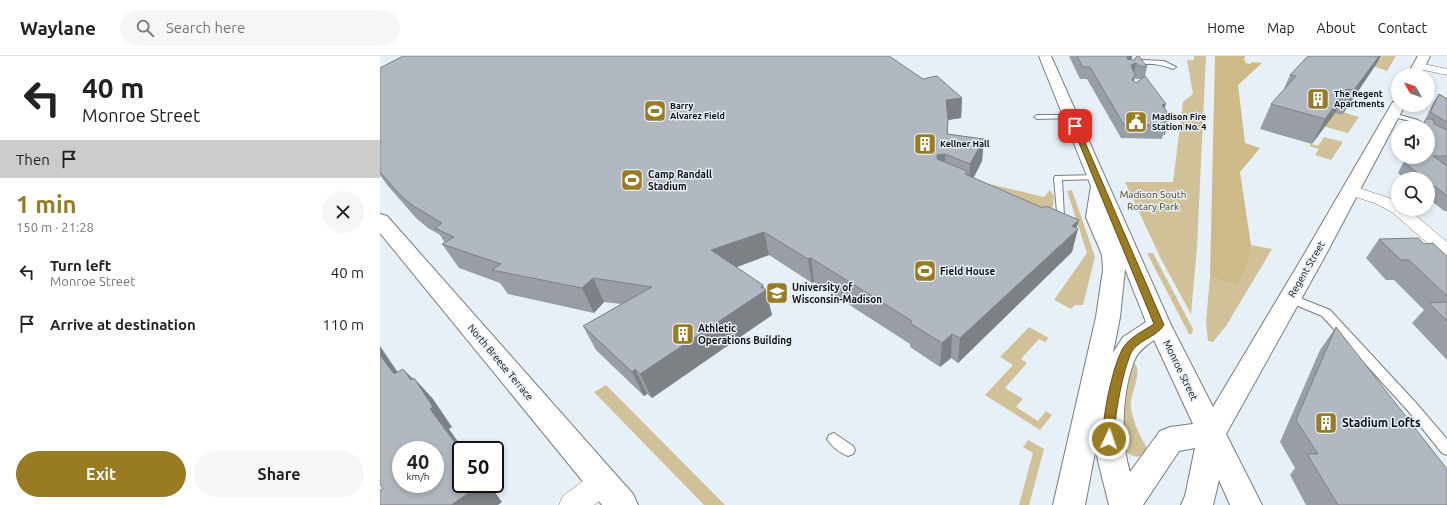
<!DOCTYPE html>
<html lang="en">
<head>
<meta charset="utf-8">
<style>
	body { margin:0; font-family:Ubuntu,sans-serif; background:#f6f6f6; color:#222; height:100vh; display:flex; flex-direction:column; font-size:15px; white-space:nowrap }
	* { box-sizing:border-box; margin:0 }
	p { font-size:13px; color:#767676 }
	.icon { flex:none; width:22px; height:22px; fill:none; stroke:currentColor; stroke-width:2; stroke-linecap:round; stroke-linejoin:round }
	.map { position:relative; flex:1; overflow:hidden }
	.sheet { display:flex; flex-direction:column; background:#fff; width:380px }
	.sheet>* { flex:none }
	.top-card { background:#fff; color:#222; overflow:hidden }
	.needle { width:26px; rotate:310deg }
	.buttons { position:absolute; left:1011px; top:12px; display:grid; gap:8px }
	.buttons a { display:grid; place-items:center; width:44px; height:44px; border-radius:50%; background:#fff; box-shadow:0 2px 6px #0003; font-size:20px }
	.speed { position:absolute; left:12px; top:385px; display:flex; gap:8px; font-size:20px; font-weight:700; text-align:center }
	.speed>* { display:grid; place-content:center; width:52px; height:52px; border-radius:50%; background:#fff; box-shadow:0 2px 6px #0003; line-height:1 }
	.speed small { font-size:10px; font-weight:400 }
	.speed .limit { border:2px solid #111; border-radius:6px; background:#fff; color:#111 }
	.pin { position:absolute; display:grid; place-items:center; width:34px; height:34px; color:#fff; margin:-17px; border-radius:8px; box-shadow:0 2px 6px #0006 }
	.me { position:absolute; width:44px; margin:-22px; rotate:3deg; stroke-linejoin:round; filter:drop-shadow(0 0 3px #0008) }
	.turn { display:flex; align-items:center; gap:14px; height:84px; padding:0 16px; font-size:18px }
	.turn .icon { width:52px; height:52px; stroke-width:2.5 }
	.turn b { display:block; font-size:28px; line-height:34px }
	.then { display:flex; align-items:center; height:38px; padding:0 16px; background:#0003; gap:8px; font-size:15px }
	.round { display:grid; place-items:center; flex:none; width:42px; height:42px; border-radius:21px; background:#f6f6f6 }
	.head { display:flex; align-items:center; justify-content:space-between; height:68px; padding:0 16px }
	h1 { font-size:24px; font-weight:700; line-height:30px; color:#987b23 }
	.primary-button { display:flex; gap:8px; margin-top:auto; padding:8px 16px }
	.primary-button a { flex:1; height:46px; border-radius:24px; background:#987b23; color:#fff; font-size:16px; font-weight:700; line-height:46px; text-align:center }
	.primary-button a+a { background:#f6f6f6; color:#222 }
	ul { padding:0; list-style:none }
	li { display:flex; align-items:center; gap:12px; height:52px; padding:0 16px }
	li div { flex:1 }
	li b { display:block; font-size:15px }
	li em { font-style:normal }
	header { display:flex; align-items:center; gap:24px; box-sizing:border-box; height:56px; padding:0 20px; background:#fff; border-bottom:1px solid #e0e0e0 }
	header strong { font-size:19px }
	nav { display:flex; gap:22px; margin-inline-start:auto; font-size:14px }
	.search { width:280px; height:36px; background:#f6f6f6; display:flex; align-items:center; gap:10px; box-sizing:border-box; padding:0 14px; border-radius:22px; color:#767676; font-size:15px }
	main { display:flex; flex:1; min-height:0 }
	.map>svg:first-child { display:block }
	.green { fill:#d1c198 }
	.forest { fill:#ceba87 }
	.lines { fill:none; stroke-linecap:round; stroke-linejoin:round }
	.service-casing { stroke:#757c82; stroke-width:2 }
	.minor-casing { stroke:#757c82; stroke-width:1 }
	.tertiary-casing { stroke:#757c82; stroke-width:2 }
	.secondary-casing { stroke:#757c82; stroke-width:2 }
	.service { fill:#fff; fill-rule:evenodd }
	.minor { fill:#fff; fill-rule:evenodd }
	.tertiary { fill:#fff; fill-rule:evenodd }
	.secondary { fill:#fff; fill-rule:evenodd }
	.wall { fill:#989ea4; fill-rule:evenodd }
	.shaded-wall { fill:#7c8186 }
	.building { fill:#b1b8bf; stroke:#7c8186; fill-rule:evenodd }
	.route { fill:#987b23; stroke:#635017 }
	.labels { text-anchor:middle; stroke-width:3; stroke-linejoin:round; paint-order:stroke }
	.far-poi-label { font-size:9px; font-weight:bold; fill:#0f1113; stroke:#e8f0f7; text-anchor:start }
	.poi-label { font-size:10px; font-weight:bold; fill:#0f1113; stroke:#e8f0f7; text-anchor:start }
	.park-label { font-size:10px; fill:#493b12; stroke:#e8f0f7 }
	.street-label { font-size:10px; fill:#0f1113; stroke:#e8f0f7 }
	.near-poi-label { font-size:12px; font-weight:bold; fill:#0f1113; stroke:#e8f0f7; text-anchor:start }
</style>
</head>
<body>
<header>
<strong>Waylane</strong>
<div class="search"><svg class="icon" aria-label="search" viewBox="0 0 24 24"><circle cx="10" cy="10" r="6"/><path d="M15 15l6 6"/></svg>Search here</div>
<nav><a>Home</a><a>Map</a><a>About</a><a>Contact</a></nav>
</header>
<main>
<section class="sheet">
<div class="top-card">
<div class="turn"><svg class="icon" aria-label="left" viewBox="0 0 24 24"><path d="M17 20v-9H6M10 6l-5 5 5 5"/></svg><div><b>40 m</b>Monroe Street</div></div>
<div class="then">Then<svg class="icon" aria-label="arrive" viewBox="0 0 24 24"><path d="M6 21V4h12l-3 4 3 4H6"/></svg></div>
</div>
<div class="head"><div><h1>1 min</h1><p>150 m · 21:28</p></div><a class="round"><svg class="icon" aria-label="close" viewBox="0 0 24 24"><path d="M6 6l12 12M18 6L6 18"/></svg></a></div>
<ul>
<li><svg class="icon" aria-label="left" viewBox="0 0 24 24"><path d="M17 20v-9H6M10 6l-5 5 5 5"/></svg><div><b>Turn left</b><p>Monroe Street</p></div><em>40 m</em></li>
<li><svg class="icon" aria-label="arrive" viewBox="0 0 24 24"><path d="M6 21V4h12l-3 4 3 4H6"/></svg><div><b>Arrive at destination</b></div><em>110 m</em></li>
</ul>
<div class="primary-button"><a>Exit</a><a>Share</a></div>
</section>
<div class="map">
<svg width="1067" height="449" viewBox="0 0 1067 449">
	<rect width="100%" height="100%" fill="#e8f0f7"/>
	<g class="green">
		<polygon points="814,0 826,0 817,191 811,258 781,203 745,126 793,126 803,46 813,38 807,4 814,4"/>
		<polygon points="1002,0 1016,0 1007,15 987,8 991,2 999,4"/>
		<polygon points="952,56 961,59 963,56 979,61 968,77 942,70"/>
		<polygon points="944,81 963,86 951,104 935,99 939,93 929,90 931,88 938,90"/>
		<polygon points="605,127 664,141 670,134 674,140 673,151 668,155"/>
		<polygon points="692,134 715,201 703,249 695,249 691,253 674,244 707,197 687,135"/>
		<polygon points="871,189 892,193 846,270 833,286 828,285 826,266 830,221 857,230"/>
		<polygon points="767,197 773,197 813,273 812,278 809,278"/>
		<polygon points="649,271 669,282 665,286 659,283 641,303 647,307 625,332 643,343 636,351 658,365 666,355 672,359 660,374 605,339 633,309 620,301"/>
		<path d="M 753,305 C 765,317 749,335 751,352 C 753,366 760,380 767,392 C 764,397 761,403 754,400 C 750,399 746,396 744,393 C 737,379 749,321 753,305 Z"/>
		<polygon points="226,329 345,449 324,449 214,336"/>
		<polygon points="648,384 664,393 649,449 639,449 653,397 643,391"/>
	</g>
	<polygon class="forest" points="835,0 865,0 865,2 863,3 866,5 865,7 871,8 871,6 882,7 858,29 865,87 880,92 860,116 871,189 867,209 857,230 830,221"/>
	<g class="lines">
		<g class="service-casing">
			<g id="service">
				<path d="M 762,4 L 784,5 L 796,11 L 793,13 C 779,8 767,6 752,10 L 749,8 Z"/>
				<polygon points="1012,57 1038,64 1049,71 1040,71 1034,66 1010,60 1010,58"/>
				<polygon points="691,59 693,60 693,62 657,63 654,61 657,59"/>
				<polygon points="717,119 720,119 720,123 682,124 684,160 675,166 669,166 668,164 676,159 677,156 674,122 675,120"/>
				<polygon points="910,238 950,254 1037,348 1067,383 1067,399 1062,397 1029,356 942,260 906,245 905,242 906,239"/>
				<path d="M 454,377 L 473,390 L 475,394 L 473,398 L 468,400 C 460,397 451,390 447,383 L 449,379 Z"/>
			</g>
		</g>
		<g class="minor-casing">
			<g id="minor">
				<polygon points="1039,7 1067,13 1067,19 1035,12 1033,10 1035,8"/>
				<polygon points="970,129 1009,142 1018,146 1018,153 1028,153 1067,186 1067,201 1061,199 1012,156 997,148 964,137 962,134 964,131"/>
				<polygon points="223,414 232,417 236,426 232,435 214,449 179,449 183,440 214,417"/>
			</g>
		</g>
		<g class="tertiary-casing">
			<polygon id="tertiary" points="0,158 7,160 253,438 258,449 222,449 0,177"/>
		</g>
		<g class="secondary-casing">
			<g id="secondary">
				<path d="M 659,0 L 671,0 L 791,269 L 833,351 L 922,202 L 1011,49 L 1013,46 L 1018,45 L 1018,49 L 1025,49 L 944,202 L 846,378 L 882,449 L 850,449 L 839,424 L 833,449 L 801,449 L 805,440 L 815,392 L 799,395 L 763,449 L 729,449 L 718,405 L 716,391 L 705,449 L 673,449 L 716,261 L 723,214 L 722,199 L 706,161 L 711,130 ZM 745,213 L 766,266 L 743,281 L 733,297 L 740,261 ZM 774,284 L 813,368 L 790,371 L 780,375 L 750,416 C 740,385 742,330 756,301 C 760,294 767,289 774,284 Z"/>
				<polygon points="1038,0 1050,0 1041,19 1027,19"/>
			</g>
		</g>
		<use href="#service" class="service"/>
		<use href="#minor" class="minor"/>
		<use href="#tertiary" class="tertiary"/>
		<use href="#secondary" class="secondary"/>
	</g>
	<g class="wall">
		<path d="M 689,0 L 752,0 L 751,4 L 767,11 L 765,20 L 789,59 L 788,64 L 789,65 L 785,79 L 783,79 L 782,83 L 741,82 L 707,23 L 700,23 ZM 755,22 L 756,23 L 761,23 L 756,27 L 754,25 Z"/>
		<polygon points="928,0 1001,0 995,10 962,59 955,57 932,88 880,73 891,48 903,35 910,19"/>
		<polygon points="511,2 543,23 582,42 581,62 568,64 568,78 604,83 602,105 593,122 697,172 692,196 578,307 571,302 560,311 530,291 530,288 434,226 432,227 389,199 357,211 384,233 392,259 272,342 267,338 264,340 216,294 203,270 241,248 224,246 214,257 128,238 120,227 79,212 62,188 65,187 60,179 48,172 36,162 8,130 0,119 0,12"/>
		<polygon points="1059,38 1067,43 1067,110 1066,110 1067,110 1067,155 1064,155 1048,142 1048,123 1025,123 1018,117 1026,101 1048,101 1048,71 1041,71 1044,66 1053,47"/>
		<polygon points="999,183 1044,188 1067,200 1067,304 1032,267 1044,254 1014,224 1006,224 986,202"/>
		<polygon points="956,271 1067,449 926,449 910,419 915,412 900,386 940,294"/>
	</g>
	<g class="shaded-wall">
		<polygon points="748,0 752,0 751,5 744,15"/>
		<polygon points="999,0 1001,0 995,10 962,59 974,34"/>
		<polygon points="756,7 753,20 751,9"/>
		<polygon points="755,19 752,32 752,24"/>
		<polygon points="967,33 955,57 932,88 945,63"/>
		<polygon points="582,42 581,62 568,64 566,100 567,78 566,44"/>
		<polygon points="786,48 782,62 782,49"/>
		<polygon points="604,83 602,105 589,131 590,108"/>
		<polygon points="565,98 564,120 557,121 557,99"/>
		<polygon points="699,164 696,174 698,173 692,196 578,307 580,282 692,170"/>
		<polygon points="384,176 389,199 338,218 331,194"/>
		<polygon points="431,202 434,226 432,227 428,203"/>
		<polygon points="213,222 224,246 214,257 202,232"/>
		<polygon points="383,229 385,235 386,234 392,259 272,342 260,318"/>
		<polygon points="572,278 571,302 560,311 562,287"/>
		<polygon points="0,290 21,321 14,318 0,299"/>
		<polygon points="23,313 39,329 34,322 53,343 72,371 69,373 84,394 81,394 81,395 50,353"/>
		<polygon points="255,313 267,338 264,340 252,316"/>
		<polygon points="102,428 109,428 122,446 118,449 71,449"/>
	</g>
	<g class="building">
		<polygon points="23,0 509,0 543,23 557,20 582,42 566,44 568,63 567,78 604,83 590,108 565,98 557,99 557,103 587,115 585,118 663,152 666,150 699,164 692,170 698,173 580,282 572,278 562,287 530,267 532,265 431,202 428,203 384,176 331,194 383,229 381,231 386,234 260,318 255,313 252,316 203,270 272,231 213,222 202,232 112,214 121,208 62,188 74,181 55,172 62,167 32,149 20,139 0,116 0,12"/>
		<polygon points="697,0 748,0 747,3 754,4 757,0 759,0 767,11 759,10 756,7 751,9 755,19 752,24 756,27 765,20 786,48 782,49 789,59 785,59 789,65 784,65 786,69 744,69 710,11 703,11"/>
		<polygon points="928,0 999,0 974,34 967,33 945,63 891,48 916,20 910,19"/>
		<polygon points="1059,38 1067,43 1067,66 1050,56"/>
		<polygon points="1046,63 1053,63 1054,68 1067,74 1067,100 1053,100 1067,110 1067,140 1048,125 1048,123 1045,123 1025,107 1027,101 1048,101 1048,71 1042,71"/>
		<polygon points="1038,182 1044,188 1053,187 1067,200 1067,240 1029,204 1021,204 999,183"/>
		<polygon points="1067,246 1067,265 1049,247"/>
		<polygon points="956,271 1067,413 1067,449 958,449 927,398 938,398 916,364"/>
		<path d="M 0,299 L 14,318 L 23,313 L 31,324 L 34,322 L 53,351 L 50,353 L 81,395 L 81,428 L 102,428 L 71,449 L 0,449 L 0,434 L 3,433 L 0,428 ZM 21,394 L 55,394 L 55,428 L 21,428 Z"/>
	</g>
	<path class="route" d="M 695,68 L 698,70 L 784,269 C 776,282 756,284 750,299 C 743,318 739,339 736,359 C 735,368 737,379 733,387 L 729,388 L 725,387 C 718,374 734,305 743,292 C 750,281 763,275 774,268 L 692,70 Z"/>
	<defs>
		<g id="building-square" transform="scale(1.15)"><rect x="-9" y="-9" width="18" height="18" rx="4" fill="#987b23" stroke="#e8f0f7"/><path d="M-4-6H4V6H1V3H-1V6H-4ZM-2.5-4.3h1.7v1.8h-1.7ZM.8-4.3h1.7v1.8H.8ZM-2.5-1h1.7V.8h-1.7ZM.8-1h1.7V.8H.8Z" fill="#fff"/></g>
		<g id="stadium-square" transform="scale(1.15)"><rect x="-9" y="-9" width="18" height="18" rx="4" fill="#987b23" stroke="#e8f0f7"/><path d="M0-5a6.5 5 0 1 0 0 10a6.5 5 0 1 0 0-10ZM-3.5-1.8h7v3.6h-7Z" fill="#fff"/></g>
		<g id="civic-square" transform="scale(1.15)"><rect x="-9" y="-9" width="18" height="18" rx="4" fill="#987b23" stroke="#e8f0f7"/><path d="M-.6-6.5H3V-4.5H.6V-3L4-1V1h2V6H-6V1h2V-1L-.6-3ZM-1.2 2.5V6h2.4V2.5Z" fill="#fff"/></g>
		<g id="university-square" transform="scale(1.15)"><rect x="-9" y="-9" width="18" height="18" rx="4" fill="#987b23" stroke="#e8f0f7"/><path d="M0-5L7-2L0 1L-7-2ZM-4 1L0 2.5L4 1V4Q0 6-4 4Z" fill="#fff"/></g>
	</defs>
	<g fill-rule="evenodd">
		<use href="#building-square" x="938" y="43"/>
		<use href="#stadium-square" x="275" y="55"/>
		<use href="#civic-square" x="756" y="66"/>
		<use href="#building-square" x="545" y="88"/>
		<use href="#stadium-square" x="252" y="124"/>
		<use href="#stadium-square" x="545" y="215"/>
		<use href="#university-square" x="397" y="237"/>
		<use href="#building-square" x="303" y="278"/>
		<use href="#building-square" x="946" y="367"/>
	</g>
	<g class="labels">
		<g class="far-poi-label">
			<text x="954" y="41">The Regent<tspan x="954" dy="10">Apartments</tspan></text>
			<text x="290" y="53">Barry<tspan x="290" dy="10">Alvarez Field</tspan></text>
			<text x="772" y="64">Madison Fire<tspan x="772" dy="10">Station No. 4</tspan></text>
			<text x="560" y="91">Kellner Hall</text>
		</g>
		<g class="poi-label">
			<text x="268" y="122">Camp Randall<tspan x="268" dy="12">Stadium</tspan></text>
			<text x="560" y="219">Field House</text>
			<text x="412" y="235">University of<tspan x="412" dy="12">Wisconsin-Madison</tspan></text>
			<text x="318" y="276">Athletic<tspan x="318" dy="12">Operations Building</tspan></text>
		</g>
		<g class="park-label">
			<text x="773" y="142">Madison South<tspan x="773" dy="12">Rotary Park</tspan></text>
		</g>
		<g class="street-label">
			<text transform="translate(926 213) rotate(-60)" y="4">Regent Street</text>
			<text transform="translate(121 306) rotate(50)" y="4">North Breese Terrace</text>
			<text transform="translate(801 314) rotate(64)" y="4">Monroe Street</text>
		</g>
		<g class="near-poi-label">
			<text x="962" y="371">Stadium Lofts</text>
		</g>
	</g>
</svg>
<div class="buttons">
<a><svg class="needle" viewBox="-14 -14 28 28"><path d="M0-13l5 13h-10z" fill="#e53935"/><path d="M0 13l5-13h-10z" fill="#767676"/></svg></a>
<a><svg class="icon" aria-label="sound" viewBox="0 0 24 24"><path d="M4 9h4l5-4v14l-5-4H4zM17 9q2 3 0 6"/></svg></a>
<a><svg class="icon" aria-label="search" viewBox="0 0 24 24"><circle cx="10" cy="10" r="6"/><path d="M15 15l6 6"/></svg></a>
</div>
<div class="speed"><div>40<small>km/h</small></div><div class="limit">50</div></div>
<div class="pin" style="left:695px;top:70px;background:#d93025"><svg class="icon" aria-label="arrive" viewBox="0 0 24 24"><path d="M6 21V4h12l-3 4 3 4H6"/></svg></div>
<svg class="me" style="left:729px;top:383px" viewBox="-20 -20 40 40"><circle r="17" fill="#987b23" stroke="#fff" stroke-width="3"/><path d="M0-11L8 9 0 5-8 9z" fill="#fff"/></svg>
</div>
</main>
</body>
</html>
